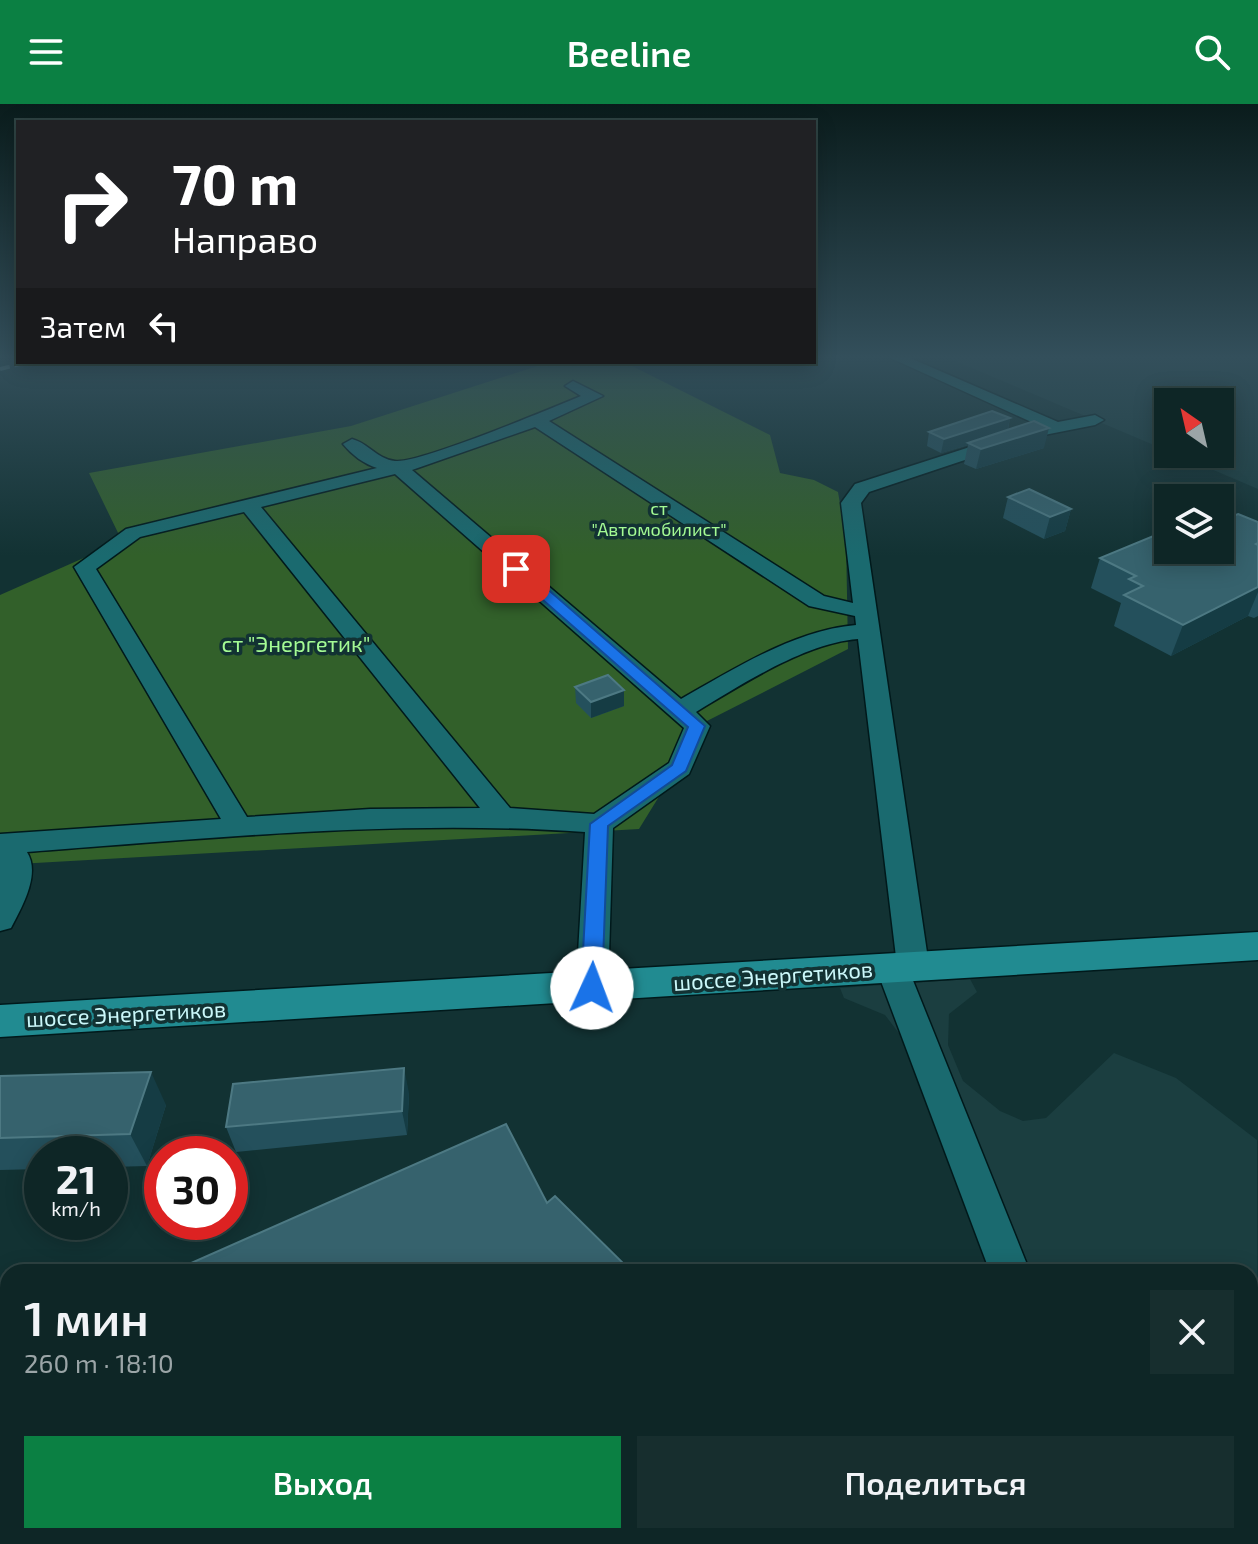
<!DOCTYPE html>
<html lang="ru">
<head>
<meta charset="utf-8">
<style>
	body { margin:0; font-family:"Exo 2",sans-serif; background:#172e2e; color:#f1f3f6; height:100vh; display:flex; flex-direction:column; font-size:30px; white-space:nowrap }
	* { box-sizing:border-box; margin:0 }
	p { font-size:26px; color:#9ba5a7 }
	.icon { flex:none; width:44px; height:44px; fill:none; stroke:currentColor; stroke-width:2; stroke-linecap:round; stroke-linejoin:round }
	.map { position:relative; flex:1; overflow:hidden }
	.drawer { position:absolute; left:0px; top:1160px; width:1258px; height:280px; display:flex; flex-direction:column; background:#0e2626; border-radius:24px 24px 0 0; box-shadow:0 4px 20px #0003,0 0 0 2px #2e4343 }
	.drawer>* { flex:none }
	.guide { position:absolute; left:16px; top:16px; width:800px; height:244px; border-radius:0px; box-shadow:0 4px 20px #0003,0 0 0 2px #2e4343; background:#202124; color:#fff; overflow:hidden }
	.needle { width:52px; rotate:326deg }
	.controls { position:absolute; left:1154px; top:284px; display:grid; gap:16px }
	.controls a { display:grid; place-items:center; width:80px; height:80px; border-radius:0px; background:#0e2626; box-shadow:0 4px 20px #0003,0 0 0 2px #2e4343; font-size:40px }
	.speed { position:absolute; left:24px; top:1032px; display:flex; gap:16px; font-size:40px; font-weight:700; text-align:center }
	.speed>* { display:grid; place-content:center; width:104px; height:104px; border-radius:50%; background:#0e2626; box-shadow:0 4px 20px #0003,0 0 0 2px #2e4343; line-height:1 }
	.speed small { font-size:20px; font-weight:400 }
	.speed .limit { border:12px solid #d22; background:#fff; color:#111 }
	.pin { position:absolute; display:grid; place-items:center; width:68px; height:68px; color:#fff; margin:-34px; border-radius:16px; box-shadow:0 4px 12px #0006 }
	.me { position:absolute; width:88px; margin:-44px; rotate:2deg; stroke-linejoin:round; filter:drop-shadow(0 0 6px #0008) }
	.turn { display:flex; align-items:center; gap:28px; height:168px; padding:0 24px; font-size:36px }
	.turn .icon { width:104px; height:104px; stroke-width:2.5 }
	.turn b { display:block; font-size:56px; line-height:68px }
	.then { display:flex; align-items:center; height:76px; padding:0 24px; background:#0003; gap:16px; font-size:30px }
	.round { display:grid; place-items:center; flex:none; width:84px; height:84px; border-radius:0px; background:#172e2e }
	.summary { display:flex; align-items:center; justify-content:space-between; height:136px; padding:0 24px }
	h1 { font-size:48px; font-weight:600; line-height:60px }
	.button { display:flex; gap:16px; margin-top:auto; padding:16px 24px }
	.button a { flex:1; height:92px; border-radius:0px; background:#0b8043; color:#fff; font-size:32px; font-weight:600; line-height:92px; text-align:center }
	.button a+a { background:#172e2e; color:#f1f3f6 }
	header { display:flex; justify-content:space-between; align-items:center; height:104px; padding:0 24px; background:#0b8043; color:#fff; font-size:36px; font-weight:600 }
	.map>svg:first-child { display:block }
	.built { fill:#1b3e40 }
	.green { fill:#32602a }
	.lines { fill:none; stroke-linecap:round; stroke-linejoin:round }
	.minor-casing { stroke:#00191b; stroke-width:3 }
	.major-casing { stroke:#00191b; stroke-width:3 }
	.minor { fill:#1a6a6f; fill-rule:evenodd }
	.major { fill:#218b91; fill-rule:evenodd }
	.rail { stroke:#8eb6b8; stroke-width:4; stroke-dasharray:10 5; stroke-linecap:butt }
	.wall { fill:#24505c }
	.shaded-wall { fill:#153c44 }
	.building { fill:#36626d; stroke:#4d7983; stroke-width:2 }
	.route { fill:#1a73e8; stroke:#114b97; stroke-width:2 }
	.labels { text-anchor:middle; stroke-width:7; stroke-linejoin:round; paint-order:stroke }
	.far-park-label { font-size:18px; fill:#a4fb94; stroke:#123233 }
	.park-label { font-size:22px; fill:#a4fb94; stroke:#123233 }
	.street-label { font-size:22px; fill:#cbf8fa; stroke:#123233 }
</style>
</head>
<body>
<header><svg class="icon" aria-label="menu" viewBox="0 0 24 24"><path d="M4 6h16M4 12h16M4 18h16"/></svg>Beeline<svg class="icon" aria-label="search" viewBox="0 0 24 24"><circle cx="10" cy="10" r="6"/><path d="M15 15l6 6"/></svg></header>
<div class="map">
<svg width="1258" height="1440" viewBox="0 0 1258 1440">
	<rect width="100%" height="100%" fill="#123233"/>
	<g class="built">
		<polygon points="941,251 1258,251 1258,385 1176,350 1220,350 1220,298 1168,298 1168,347"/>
		<polygon points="970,875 977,888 949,910 948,941 963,977 1000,1007 1023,1017 1046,1014 1114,949 1176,974 1257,1036 1258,1335 1250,1336 1250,1168 992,1168 911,945 885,911 844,894 840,884"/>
	</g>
	<polygon class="green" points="550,258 624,258 770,331 780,369 814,376 838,388 846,435 848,545 705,618 639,725 0,761 0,491 122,437 89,369 351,322"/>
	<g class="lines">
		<g class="minor-casing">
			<path id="minor" d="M 884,251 L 903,251 L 1058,318 L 1095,311 L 1104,316 L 1095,321 L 1034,333 L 869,388 L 861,399 L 929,862 L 924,871 L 912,874 L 1030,1168 L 990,1168 L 876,864 L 881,855 L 896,853 L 858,535 C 805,539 741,581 696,608 L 710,622 L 689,670 L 613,724 L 608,884 L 603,893 L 592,897 L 581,893 L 576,884 L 585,728 C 398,715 213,734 27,748 C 41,770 22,803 11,824 L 0,827 L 0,730 L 221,715 L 74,463 L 126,425 L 377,364 C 364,360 352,351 343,340 L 352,335 C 368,339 377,355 395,357 C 418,360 552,304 581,292 L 565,282 L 573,277 L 603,292 L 549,317 L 824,492 L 853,499 L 841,399 L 855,380 L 1038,321 ZM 535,323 L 809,502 L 855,512 L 856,521 C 795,526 734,565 681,595 L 412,366 ZM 395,370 L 684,624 L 669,659 L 594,710 L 510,704 L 261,403 ZM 244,408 L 480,704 L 370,705 L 247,713 L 96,465 L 140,433 Z"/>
		</g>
		<g class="major-casing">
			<polygon id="major" points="1258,828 1258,856 0,933 0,901"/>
		</g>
		<use href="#minor" class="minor"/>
		<use href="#major" class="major"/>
		<polyline class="rail" points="0,265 28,258"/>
	</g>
	<g class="wall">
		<polygon points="1010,314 1008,326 1044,344 976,365 964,360 968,341 941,349 927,342 929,328"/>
		<polygon points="1008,393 1071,405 1065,427 1044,435 1003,414"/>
		<polygon points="1226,415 1258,418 1258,512 1254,514 1248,512 1171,552 1114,522 1121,499 1091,484 1100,454"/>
		<polygon points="575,583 624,602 591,614 576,599"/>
		<polygon points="0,972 166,1001 147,1062 110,1063 110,1050 42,1050 42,1065 0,1066"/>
		<polygon points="409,989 407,1031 236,1048 226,1023"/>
	</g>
	<g class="shaded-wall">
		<polygon points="1010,314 1007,328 968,339 968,341 941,349 944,335"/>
		<polygon points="1049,324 1044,344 976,365 981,345"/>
		<polygon points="1071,405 1065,427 1044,435 1050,413"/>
		<polygon points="1258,483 1258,488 1248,512 1171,552 1183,521"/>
		<polygon points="624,586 624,602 591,614 591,598"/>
		<polygon points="404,964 409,989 407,1031 402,1007"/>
		<polygon points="151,968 166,1001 147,1062 130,1030"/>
		<polygon points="87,1432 98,1432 102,1440 89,1440"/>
	</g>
	<g class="building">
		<polygon points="992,307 1010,314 944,335 929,328"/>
		<polygon points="1034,317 1049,324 981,345 968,339"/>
		<polygon points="1029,385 1071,405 1050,413 1008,393"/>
		<polygon points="1238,410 1258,418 1258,439 1256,440 1258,441 1258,483 1183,521 1124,491 1143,482 1129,475 1136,472 1100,454 1168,426 1168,446 1220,446 1220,413 1226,415"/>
		<polygon points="608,571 624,586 591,598 575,583"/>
		<polygon points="404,964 402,1007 226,1023 233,980"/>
		<polygon points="151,968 130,1030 0,1034 0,972"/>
		<polygon points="506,1020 547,1099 555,1092 632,1168 171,1168"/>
		<polygon points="8,1220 8,1432 87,1432 91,1439 89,1440 2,1440 0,1435 0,1224"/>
		<polygon points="365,1432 394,1432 398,1440 354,1440"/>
		<polygon points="885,1432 887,1432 894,1440 877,1440"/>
	</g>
	<linearGradient id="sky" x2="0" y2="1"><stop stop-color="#0a1c1c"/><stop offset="0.56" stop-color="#334f5b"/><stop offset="1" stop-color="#334f5b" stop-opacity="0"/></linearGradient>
	<rect width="1258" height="452" fill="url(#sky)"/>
	<polygon class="route" points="511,462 521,462 705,622 686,667 608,722 602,884 592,893 581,884 590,720 672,661 688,623 511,468"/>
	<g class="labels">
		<g class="far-park-label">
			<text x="659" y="411">ст<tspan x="659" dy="21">"Автомобилист"</tspan></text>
		</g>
		<g class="park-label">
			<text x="296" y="548">ст "Энергетик"</text>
		</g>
		<g class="street-label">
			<text transform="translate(773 872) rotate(-4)" y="8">шоссе Энергетиков</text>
			<text transform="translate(126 910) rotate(-3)" y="8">шоссе Энергетиков</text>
		</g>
	</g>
</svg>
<div class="controls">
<a><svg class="needle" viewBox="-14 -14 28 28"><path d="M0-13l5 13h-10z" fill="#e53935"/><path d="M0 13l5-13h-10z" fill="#9ba5a7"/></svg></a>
<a><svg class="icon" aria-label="layers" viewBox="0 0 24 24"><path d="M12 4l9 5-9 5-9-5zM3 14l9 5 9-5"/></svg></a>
</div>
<div class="speed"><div>21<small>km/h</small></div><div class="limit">30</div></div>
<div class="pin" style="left:516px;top:465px;background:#d93025"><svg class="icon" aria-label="arrive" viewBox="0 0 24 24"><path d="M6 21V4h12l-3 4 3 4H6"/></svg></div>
<svg class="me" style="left:592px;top:884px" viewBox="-20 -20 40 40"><circle r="19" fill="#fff"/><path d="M0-13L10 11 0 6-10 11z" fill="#1a73e8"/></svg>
<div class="guide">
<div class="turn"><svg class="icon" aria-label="right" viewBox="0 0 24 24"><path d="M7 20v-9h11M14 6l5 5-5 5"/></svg><div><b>70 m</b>Направо</div></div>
<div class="then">Затем<svg class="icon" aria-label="left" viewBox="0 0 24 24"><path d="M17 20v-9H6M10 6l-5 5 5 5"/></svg></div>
</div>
<section class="drawer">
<div class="summary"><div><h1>1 мин</h1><p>260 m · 18:10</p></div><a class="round"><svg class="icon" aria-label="close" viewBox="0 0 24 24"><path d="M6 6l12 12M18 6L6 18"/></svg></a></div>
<div class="button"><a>Выход</a><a>Поделиться</a></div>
</section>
</div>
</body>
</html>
